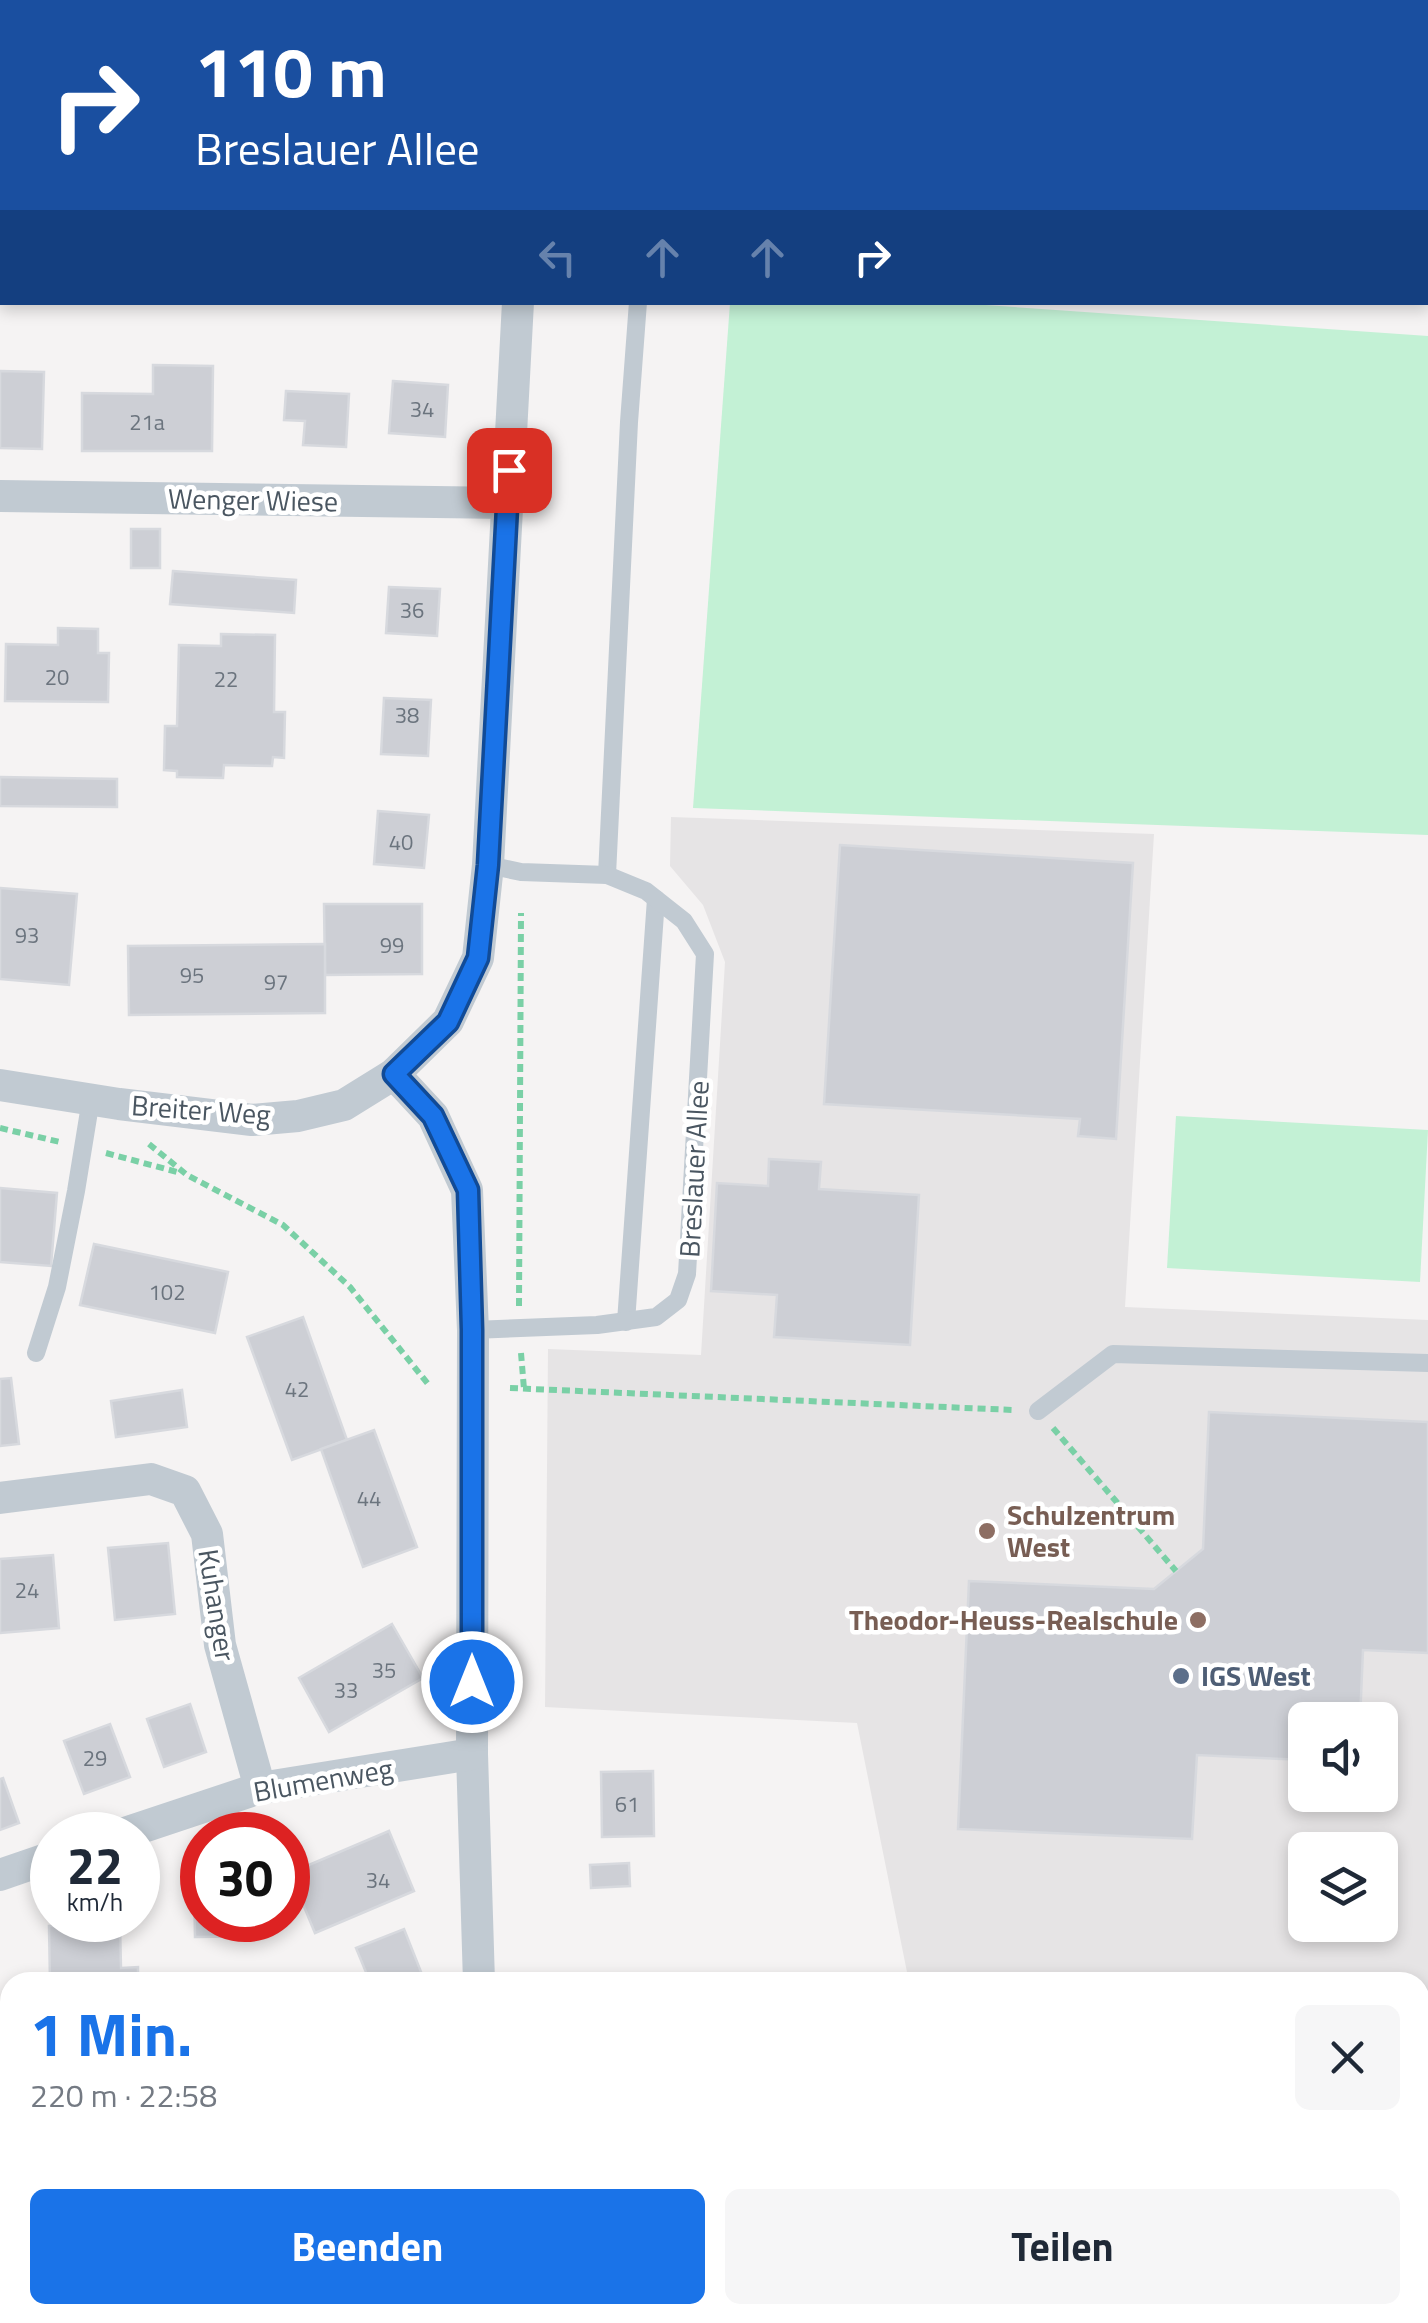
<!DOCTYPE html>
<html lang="de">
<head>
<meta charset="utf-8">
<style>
	body { margin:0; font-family:"Titillium Web",sans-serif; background:#f6f6f7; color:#1f2937; height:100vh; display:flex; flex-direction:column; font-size:38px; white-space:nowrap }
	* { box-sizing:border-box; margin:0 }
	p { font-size:32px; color:#747a83 }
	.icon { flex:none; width:55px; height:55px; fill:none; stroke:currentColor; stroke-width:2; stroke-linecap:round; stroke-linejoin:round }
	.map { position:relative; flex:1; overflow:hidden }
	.drawer { position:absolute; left:0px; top:1972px; width:1430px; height:352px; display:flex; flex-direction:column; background:#fff; border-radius:30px 30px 0 0; box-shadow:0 5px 15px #0003 }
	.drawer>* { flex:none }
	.hud { position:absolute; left:0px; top:0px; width:1430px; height:305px; box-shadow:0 5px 15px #0003; background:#1a4fa0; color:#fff; overflow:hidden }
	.fabs { position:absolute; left:1288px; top:1702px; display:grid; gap:20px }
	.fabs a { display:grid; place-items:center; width:110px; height:110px; border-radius:15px; background:#fff; box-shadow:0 5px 15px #0003; font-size:50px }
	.speed { position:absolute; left:30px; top:1812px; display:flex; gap:20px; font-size:50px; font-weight:700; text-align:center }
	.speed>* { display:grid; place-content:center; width:130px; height:130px; border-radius:50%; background:#fff; box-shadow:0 5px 15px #0003; line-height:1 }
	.speed small { font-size:25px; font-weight:400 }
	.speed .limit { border:15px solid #d22; background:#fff; color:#111 }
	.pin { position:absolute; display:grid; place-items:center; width:85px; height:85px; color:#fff; margin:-42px; border-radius:20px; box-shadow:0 5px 15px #0006 }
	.me { position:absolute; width:110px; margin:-55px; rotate:0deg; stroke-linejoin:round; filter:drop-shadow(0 0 8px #0008) }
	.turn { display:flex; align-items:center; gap:35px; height:210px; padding:0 30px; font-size:45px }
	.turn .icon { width:130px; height:130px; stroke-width:2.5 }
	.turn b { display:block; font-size:70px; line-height:85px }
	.lanes { display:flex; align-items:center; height:95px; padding:0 30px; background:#0003; justify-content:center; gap:50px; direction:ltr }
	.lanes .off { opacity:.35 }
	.round { display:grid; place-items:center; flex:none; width:105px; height:105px; border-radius:15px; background:#f6f6f7 }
	.summary { display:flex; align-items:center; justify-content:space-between; height:170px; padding:0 30px }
	h1 { font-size:60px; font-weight:700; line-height:75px; color:#1a73e8 }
	.action { display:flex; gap:20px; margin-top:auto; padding:20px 30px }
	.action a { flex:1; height:115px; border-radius:15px; background:#1a73e8; color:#fff; font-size:40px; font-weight:700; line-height:115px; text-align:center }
	.action a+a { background:#f6f6f7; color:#1f2937 }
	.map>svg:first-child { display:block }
	.education { fill:#e6e4e5; fill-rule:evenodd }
	.green { fill:#c3f1d5 }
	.building { fill:#cdcfd5; stroke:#d7d9de; stroke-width:2.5 }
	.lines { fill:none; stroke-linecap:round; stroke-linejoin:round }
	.path { stroke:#7ad0a6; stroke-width:6; stroke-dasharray:8 5; stroke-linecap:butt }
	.service { stroke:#c1cad2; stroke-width:18 }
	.minor { stroke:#c1cad2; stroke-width:32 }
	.route-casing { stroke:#114b97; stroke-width:25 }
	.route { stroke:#1a73e8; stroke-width:18 }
	.education-dot { fill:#8d6e63; stroke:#fff; stroke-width:4 }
	.service-dot { fill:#5c6f8a; stroke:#fff; stroke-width:4 }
	.labels { text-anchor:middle; stroke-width:9; stroke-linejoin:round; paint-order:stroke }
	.number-label { font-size:22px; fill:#6b747e }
	.street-label { font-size:28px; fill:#4a5661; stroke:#fff }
	.education-label { font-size:28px; font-weight:bold; fill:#785e54; stroke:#fff; text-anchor:start }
	.service-label { font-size:28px; font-weight:bold; fill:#4e5e75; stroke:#fff; text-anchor:start }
</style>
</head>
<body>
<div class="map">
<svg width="1428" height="2323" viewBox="0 0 1428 2323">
	<rect width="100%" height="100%" fill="#f5f3f3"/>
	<path class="education" d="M 671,817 L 1154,834 L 1125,1307 L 1428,1320 L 1428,2044 L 1420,2046 L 1420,1982 L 909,1982 L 857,1723 L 545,1707 L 548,1349 L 701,1355 L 725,962 L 703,905 L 670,866 ZM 1305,1720 L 1380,1720 L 1380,1795 L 1305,1795 ZM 1305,1850 L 1380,1850 L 1380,1925 L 1305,1925 Z"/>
	<g class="green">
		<polygon points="730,303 956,303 1428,336 1428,835 693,808"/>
		<polygon points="1176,1116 1428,1130 1420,1282 1167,1268"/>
		<polygon points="1428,2102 1428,2323 696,2323 703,2315 1420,2315 1420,2104"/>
	</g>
	<g class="building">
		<rect x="0" y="55" width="2" height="72"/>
		<polygon points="153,365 213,366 212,451 82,451 82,393 153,394"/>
		<polygon points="0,371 44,372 42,449 0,448"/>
		<polygon points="393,381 448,385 445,437 389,433"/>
		<polygon points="286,391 349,394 346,447 303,445 305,421 284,420"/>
		<rect x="131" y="529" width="29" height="39"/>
		<polygon points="173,571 296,580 294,613 170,604"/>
		<polygon points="389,587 440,589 437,636 386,633"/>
		<polygon points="58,628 98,629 98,653 109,653 108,702 5,701 6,644 58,645"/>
		<polygon points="221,634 275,635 274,712 285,712 284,758 273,757 272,766 224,765 223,778 177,777 177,771 164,770 165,726 177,726 179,645 221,646"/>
		<polygon points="384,698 431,700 428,756 381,754"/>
		<polygon points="0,777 117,779 117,807 0,806"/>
		<polygon points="378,811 429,815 424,868 374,864"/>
		<polygon points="840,845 1133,863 1116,1139 1078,1136 1080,1119 824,1104"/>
		<polygon points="0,888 77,894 69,985 0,979"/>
		<polygon points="324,904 422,904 422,974 325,975"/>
		<polygon points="325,944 325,1013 129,1015 128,946"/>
		<polygon points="769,1159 821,1162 819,1189 919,1195 910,1345 774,1337 777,1295 711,1291 717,1183 768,1186"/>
		<polygon points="0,1188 57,1193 51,1266 0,1262"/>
		<polygon points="94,1244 228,1272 215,1333 80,1305"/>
		<polygon points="303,1317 347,1440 292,1460 247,1337"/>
		<polygon points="11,1378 19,1444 0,1446 0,1379"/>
		<polygon points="182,1390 187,1427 116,1437 111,1401"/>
		<polygon points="1209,1412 1428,1422 1428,1653 1363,1650 1360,1720 1305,1720 1305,1760 1197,1755 1192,1839 958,1829 969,1581 1154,1589 1203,1549"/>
		<polygon points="374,1430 417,1547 363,1567 321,1449"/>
		<polygon points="168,1543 175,1614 115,1620 108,1548"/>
		<polygon points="53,1555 59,1628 0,1633 0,1559"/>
		<polygon points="392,1624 423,1678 329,1732 299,1678"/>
		<polygon points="190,1704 206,1752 164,1767 147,1719"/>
		<polygon points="110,1724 130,1777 84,1794 64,1741"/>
		<polygon points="653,1771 654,1836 602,1837 601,1772"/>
		<polygon points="3,1778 19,1823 0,1830 0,1779"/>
		<polygon points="389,1831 414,1891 315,1933 290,1873"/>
		<polygon points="629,1863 630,1886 591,1888 590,1865"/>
		<polygon points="194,1883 202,1883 202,1920 266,1920 267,1936 195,1937"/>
		<polygon points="120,1924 121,1968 138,1967 138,1982 50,1982 49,1926"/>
		<polygon points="404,1929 425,1982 370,1982 356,1948"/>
		<polygon points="10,2262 10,2315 17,2315 17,2323 0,2323 0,2263"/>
	</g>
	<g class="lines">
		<g class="path">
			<polyline points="860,2 861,0"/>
			<polyline points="0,1128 60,1142"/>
			<polyline points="149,1144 187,1175 283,1225 350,1287 428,1384"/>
			<polyline points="106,1153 181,1173"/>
			<polyline points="519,1306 521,913"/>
			<polyline points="521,1353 524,1389"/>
			<polyline points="510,1388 1013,1410"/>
			<polyline points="1053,1428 1176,1571"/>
			<polyline points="1420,2086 1428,2084"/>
			<polyline points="1420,2140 1428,2138"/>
			<polyline points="673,2323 679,2315"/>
		</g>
		<g class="service">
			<polyline points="660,2 660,0"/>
			<polyline points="1290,2 1291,0"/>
			<polyline points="607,875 629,422 638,302"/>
			<polyline points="626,1322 656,899"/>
			<polyline points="473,1330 597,1325 656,1317 678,1300 687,1274 705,954 684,921 646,891 607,875 521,872 488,865"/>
			<polyline points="36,1353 57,1287 76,1191 91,1099"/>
			<polyline points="1038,1411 1113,1354 1428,1363"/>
			<polyline points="347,2323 386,2315"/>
		</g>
		<g class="minor">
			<polyline points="1133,0 1151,2"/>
			<polyline points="534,2 534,0"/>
			<polyline points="0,496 507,503"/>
			<polyline points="394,1074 433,1116 467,1190 473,1330 472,1754 479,1982"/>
			<polyline points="0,1085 119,1104 252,1120 298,1116 344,1105 394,1074 448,1021 478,958 488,865 518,302"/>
			<polyline points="0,1498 151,1479 185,1491 207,1534 220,1645 260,1788"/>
			<polyline points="119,1835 260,1788 472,1754"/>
			<polyline points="0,1875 52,1857"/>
			<polyline points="491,2315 491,2323"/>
		</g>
	</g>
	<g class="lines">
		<g class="route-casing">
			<polyline id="route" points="472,1682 472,1330 468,1190 433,1116 394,1074 448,1022 478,958 488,865 509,470"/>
		</g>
		<use href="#route" class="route"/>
	</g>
	<g class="education-dot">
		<circle cx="987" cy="1531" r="10"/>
		<circle cx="1198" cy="1620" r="10"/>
	</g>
	<circle class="service-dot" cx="1181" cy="1676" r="10"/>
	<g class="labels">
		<g class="number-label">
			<text x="422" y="417">34</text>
			<text x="147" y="430">21a</text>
			<text x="412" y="618">36</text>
			<text x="57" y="685">20</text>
			<text x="226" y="687">22</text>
			<text x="407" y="723">38</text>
			<text x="401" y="850">40</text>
			<text x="27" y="943">93</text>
			<text x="392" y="953">99</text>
			<text x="192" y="983">95</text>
			<text x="276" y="990">97</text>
			<text x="167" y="1300">102</text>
			<text x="297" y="1397">42</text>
			<text x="369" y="1506">44</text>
			<text x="27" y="1598">24</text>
			<text x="384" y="1678">35</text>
			<text x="346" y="1698">33</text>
			<text x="95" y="1766">29</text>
			<text x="627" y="1812">61</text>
			<text x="378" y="1888">34</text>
		</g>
		<g class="street-label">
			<text transform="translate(253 500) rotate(1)" y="10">Wenger Wiese</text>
			<text transform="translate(201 1110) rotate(4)" y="10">Breiter Weg</text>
			<text transform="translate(694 1169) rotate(-87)" y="10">Breslauer Allee</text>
			<text transform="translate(217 1605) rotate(81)" y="10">Kuhanger</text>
			<text transform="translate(323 1780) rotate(-10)" y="10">Blumenweg</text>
		</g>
		<g class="education-label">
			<text x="1007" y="1525">Schulzentrum<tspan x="1007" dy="32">West</tspan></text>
			<text x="1178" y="1630" text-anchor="end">Theodor-Heuss-Realschule</text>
		</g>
		<g class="service-label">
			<text x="1201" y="1686">IGS West</text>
		</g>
	</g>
</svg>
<div class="fabs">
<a><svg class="icon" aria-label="sound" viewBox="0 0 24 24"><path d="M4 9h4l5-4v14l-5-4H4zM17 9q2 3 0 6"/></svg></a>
<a><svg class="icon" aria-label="layers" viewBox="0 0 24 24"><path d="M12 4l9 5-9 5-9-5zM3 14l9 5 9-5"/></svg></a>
</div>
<div class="speed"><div>22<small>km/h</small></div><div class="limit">30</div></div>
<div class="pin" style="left:509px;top:470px;background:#d93025"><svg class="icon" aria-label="arrive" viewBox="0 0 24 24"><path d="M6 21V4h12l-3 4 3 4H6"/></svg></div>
<svg class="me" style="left:472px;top:1682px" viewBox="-20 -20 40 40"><circle r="17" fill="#1a73e8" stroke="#fff" stroke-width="3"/><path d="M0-11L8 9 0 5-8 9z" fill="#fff"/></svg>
<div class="hud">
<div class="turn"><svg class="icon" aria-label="right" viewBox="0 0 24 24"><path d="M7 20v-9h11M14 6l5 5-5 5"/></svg><div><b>110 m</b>Breslauer Allee</div></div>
<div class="lanes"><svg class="icon off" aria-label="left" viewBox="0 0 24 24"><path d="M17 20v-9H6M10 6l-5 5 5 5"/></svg><svg class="icon off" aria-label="ahead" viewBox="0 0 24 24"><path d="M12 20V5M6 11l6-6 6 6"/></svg><svg class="icon off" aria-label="ahead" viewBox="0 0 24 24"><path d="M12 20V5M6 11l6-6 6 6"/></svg><svg class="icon" aria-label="right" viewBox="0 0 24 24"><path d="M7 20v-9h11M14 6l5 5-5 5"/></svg></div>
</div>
<section class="drawer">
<div class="summary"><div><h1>1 Min.</h1><p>220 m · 22:58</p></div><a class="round"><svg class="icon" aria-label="close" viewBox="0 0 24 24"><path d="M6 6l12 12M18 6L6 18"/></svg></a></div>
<div class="action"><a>Beenden</a><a>Teilen</a></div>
</section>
</div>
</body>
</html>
